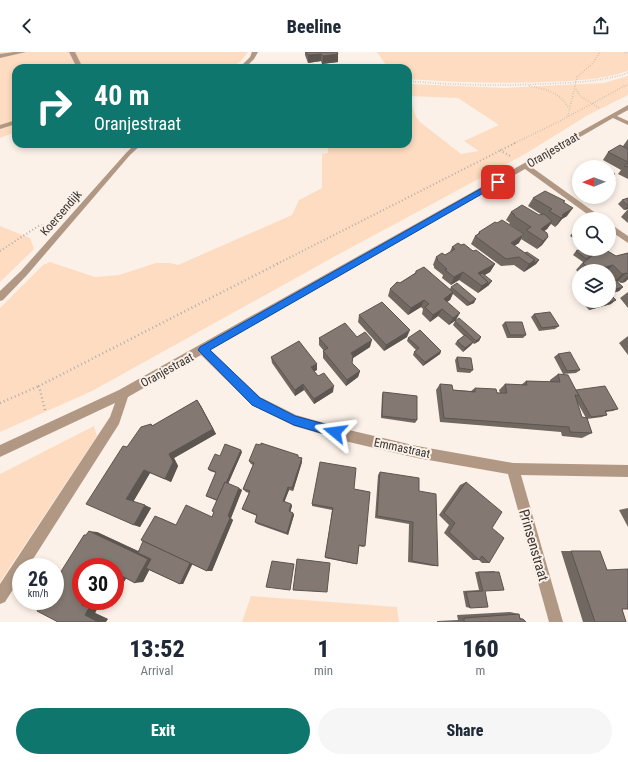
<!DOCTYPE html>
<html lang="en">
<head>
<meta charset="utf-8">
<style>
	body { margin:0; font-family:"Roboto Condensed",sans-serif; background:#f6f6f7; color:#1f2937; height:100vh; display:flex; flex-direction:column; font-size:15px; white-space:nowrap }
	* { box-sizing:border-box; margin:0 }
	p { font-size:13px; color:#747a83 }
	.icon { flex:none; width:22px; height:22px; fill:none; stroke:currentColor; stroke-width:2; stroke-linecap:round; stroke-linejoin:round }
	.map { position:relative; height:570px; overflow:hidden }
	.details { display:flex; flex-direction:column; background:#fff; flex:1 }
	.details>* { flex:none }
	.guide { position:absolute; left:12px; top:12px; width:400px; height:84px; border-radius:12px; box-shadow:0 2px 6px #0003; background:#0f766e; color:#fff; overflow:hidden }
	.needle { width:26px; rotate:269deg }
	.fabs { position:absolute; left:572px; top:108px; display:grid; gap:8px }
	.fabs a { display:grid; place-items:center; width:44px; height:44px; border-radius:50%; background:#fff; box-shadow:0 2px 6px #0003; font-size:20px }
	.speed { position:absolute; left:12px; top:506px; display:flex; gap:8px; font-size:20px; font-weight:700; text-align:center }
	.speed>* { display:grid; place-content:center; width:52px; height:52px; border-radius:50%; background:#fff; box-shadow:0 2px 6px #0003; line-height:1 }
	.speed small { font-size:10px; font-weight:400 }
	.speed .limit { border:6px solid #d22; background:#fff; color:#111 }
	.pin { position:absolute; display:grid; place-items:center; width:34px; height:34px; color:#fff; margin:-17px; border-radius:8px; box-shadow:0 2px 6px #0006 }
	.me { position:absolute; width:44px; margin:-22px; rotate:286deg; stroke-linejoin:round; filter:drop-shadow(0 0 3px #0008) }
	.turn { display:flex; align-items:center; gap:14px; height:84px; padding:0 16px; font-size:18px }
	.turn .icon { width:52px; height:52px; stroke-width:2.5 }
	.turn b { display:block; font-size:28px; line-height:34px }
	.eta { display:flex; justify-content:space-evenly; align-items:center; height:68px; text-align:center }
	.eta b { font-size:24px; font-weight:800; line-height:28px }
	.cta { display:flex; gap:8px; margin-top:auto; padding:8px 16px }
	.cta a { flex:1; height:46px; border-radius:24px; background:#0f766e; color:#fff; font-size:16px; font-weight:800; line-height:46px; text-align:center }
	.cta a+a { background:#f6f6f7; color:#1f2937 }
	header { display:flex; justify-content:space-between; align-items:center; height:52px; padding:0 16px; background:#fff; font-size:18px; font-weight:800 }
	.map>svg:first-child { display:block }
	.green { fill:#fddcc1; fill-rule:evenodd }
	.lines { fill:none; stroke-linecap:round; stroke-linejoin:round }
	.path-far2 { stroke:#b4ada6; stroke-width:1.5; stroke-dasharray:0.5 2; stroke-linecap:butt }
	.path-far1 { stroke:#b4ada6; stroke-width:2; stroke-dasharray:1 2.5; stroke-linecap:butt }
	.path { stroke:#b4ada6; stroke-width:2.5; stroke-dasharray:1 3; stroke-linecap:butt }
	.service { fill:#b19884; fill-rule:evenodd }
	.minor { fill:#b19884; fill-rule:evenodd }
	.wall { fill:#716862; fill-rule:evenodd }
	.shaded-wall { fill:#5c5550 }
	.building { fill:#837972; stroke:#5c5550 }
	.route { fill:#1a73e8; stroke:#114b97 }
	.labels { text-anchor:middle; stroke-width:4; stroke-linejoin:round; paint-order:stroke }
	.street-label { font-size:12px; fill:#383431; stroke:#fbf1e8 }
	.near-street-label { font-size:14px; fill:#383431; stroke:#fbf1e8 }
</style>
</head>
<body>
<header><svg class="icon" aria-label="back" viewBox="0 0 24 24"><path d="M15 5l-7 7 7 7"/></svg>Beeline<svg class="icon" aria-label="share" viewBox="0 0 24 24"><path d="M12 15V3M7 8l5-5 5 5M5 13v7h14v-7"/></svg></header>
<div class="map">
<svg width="628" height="570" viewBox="0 0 628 570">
	<rect width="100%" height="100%" fill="#fbf1e8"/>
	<g class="green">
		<polygon points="0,0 248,0 241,9 231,16 16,16 16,80 0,86"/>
		<path d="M 377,0 L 628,0 L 628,19 C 600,28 572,29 543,30 C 498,32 453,30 408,27 L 408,16 L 388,16 Z"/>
		<path d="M 628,24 L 628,43 L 588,63 L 525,102 L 341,201 L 92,339 L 0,380 L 0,256 L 43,213 L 50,210 L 95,225 L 119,223 L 156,211 L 170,211 L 178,213 L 292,163 L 299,148 L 322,136 L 322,102 L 328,101 L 328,92 L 408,92 L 408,32 L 505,36 L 604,31 ZM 409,44 L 458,46 L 499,73 L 464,89 L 479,99 L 461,102 L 420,70 L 416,65 Z"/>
		<polygon points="0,174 30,186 34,197 0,230"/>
		<polygon points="94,374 97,384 0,530 0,422"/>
		<polygon points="251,544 397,555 399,570 242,570"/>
	</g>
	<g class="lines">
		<g class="path-far2">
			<polyline points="624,0 628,1"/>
			<polyline points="265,15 278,16"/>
			<path d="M 408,29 C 452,33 496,34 540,32 C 570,31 600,30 628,21"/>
			<path d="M 529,34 C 545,37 559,40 568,55"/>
			<polyline points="576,37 580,44 599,56"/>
			<polyline points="568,64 577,25 593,11 600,0"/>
			<polyline points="513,92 560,69 628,32"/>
		</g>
		<g class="path-far1">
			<polyline points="500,98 510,104"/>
			<polyline points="0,199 40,173 44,174"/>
			<polyline points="277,212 515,91"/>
		</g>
		<g class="path">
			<polyline points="0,351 39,334"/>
			<polyline points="45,358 39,334 279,211"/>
		</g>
		<g class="service">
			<polygon points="14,0 26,0 0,6 0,2"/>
			<polygon points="69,0 75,0 83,16 77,16"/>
			<polygon points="16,68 16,72 0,77 0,73"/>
		</g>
		<g class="minor">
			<polygon points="252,0 258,0 254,7 245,16 239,16 250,5"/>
			<polygon points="628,53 628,58 617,64 628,69 628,73 613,66 530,114 604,167 594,167 525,117 210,298 260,345 296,363 349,378 417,394 513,411 628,413 628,425 521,423 563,570 549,570 508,422 417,406 349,390 294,374 252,353 201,303 128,345 119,372 28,515 21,515 21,525 5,550 0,552 0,532 110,365 115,351 0,405 0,393 119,338"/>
			<polygon points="135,92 142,92 130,103 27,223 3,248 0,249 0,239 21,219 126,101"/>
			<polygon points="609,171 628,184 628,191 609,178"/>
		</g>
	</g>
	<g class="wall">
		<polygon points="305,0 337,0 338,2 338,10 322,12 321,9 308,11 305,3"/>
		<polygon points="628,87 628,127 618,122 621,118 603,108 608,100 623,94"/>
		<polygon points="579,118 579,129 574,126"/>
		<polygon points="533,146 564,150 567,164 562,167 558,172 555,175 551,172 547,177 544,179 548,185 542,193 537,197 521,187 524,182 509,172 510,171 506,168 511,160 539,163 542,163 528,154"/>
		<polygon points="628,146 628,157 624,158 618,152 622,148"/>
		<polygon points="628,157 628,171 621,165"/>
		<polygon points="579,176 579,190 570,184 573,180"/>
		<polygon points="479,180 519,191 514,194 525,201 539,208 536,212 524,220 514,213 501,214 471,192 475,184 477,183"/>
		<polygon points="461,193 473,199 495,212 490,220 484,223 489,233 478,241 459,228 451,233 442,226 443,223 434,216 434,214 433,213 436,205 445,203 450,200 452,195"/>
		<polygon points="598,198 616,204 628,201 628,227 625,230 621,231 617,229 623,235 619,239 610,242 611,252 589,258 581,249 609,249 609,228 612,227 609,224 609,219 579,219 579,221 576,218 583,210 573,203 576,199"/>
		<polygon points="416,219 450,237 451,235 474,251 467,254 453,242 450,248 447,250 456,268 449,273 438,264 430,270 422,262 423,257 421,255 408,263 388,244 390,237 415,221"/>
		<polygon points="628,240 628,256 620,246"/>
		<polygon points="534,262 559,274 555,277 539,279 531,265"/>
		<polygon points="359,263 407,285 384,299 358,270"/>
		<polygon points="455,269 481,285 479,289 474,292 473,291 471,293 463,300 455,292 457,289 464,284 453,273"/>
		<polygon points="505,270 526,283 523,286 507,286 502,273"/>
		<polygon points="628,284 628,303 619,291"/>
		<polygon points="357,285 370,295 353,306 352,311 360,319 358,325 346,334 323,306 323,299 324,299 319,293 319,286"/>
		<polygon points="408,286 441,299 440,302 423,314 413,303 414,300 416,298 407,289"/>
		<polygon points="558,302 580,318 576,321 563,322 554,305"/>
		<polygon points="271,305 317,312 317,318 314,319 318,324 333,340 314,352 304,338 295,344 272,311"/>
		<polygon points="457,305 473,318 470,321 457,320 455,308"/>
		<path d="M 558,322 L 576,338 L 618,357 L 613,359 L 606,360 L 607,363 L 602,365 L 587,367 L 592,381 L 582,386 L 562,384 L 561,380 L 440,370 L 436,338 L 440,332 L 453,338 L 471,339 L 475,336 L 500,341 L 499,338 L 505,332 L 521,333 L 526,329 L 550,330 L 550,328 ZM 577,350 L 586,366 L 582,365 Z"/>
		<polygon points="383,340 417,368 415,371 381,366 382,343"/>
		<polygon points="197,348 201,354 216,382 174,406 178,414 171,430 150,421 133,450 151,456 140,475 134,473 127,395 151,372 153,374"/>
		<polygon points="242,400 228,432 242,438 231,466 233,468 212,519 207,519 192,512 183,532 180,532 149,518 143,530 126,526 117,542 115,542 115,515 81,515 91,551 98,555 95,561 108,567 58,570 84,483 86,483 97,480 138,499 161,466 176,473 212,465 214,460 217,449 206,444 216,421 210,419 208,417 220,404"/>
		<polygon points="299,405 302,406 302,410 293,439 289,438 284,450 291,452 292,454 290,460 293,461 294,463 288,483 257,472 255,470 257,464 245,459 242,457 249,441 246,440 243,437 253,413 251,412 249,409"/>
		<polygon points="380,420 419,439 438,514 433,514 408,510 409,472 375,466 378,423"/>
		<polygon points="466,430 492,476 489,511 482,511 479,508 473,508 444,481 449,473 439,463 460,433"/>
		<polygon points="354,437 365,494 363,495 359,494 357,512 355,512 325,506 332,458 312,454 312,452"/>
		<polygon points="628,456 628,475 619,458"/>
		<polygon points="561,499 571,499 607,517 627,553 622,557 626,570 583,570"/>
		<polygon points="495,519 485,539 470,556 466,555 463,539 479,538 475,520"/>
		<polygon points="510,560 519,562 520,566 523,567 526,570 437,570 437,569 458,568 457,563"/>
	</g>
	<g class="shaded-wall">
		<polygon points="321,2 321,9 308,11 308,3"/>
		<polygon points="338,2 338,10 322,12 323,4"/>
		<polygon points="616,129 610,137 609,137 609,133"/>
		<polygon points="628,154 628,157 624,158"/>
		<polygon points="573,156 567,164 562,167 558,172 555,175 561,166 562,163"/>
		<polygon points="552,169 547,177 536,185 541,177"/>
		<polygon points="524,182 519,191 506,199 511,191"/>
		<polygon points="548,185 542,193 537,197 543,189"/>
		<polygon points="535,208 539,208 536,212 524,220 529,212"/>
		<polygon points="495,212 490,220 478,227 478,221"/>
		<polygon points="613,213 607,219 592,219"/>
		<polygon points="463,220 459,228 451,233 454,225"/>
		<polygon points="626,221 618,229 614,230 622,222"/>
		<polygon points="628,224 628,227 625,230 621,231"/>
		<polygon points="492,229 489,233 478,241 482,234 488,230"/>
		<polygon points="623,235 619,239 609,242 609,239"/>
		<polygon points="453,240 450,248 440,254 444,247"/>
		<polygon points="476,247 474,251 467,254 470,251"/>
		<polygon points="424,248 421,255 408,263 411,256"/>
		<polygon points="616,248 611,252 589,258 593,255"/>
		<polygon points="442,257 438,264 430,270 433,263"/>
		<polygon points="460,261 456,268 449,273 453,266"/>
		<polygon points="410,278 407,285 384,299 386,293"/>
		<polygon points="481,285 479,289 474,292 476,289"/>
		<polygon points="372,288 370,295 350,308 351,301"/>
		<polygon points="473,290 471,293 463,300 465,296"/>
		<polygon points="441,299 440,302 423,314 425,310"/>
		<polygon points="317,312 317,318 311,321 311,315"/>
		<polygon points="360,319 358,325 346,334 347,328"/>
		<polygon points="303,332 304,338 295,344 295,338"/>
		<polygon points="334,334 333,340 314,352 314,347"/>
		<polygon points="197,348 201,354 216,382 174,406 178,414 171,430 165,427 169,402"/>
		<polygon points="241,398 242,400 220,450 218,449"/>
		<polygon points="302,406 302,410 293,439 292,436"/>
		<polygon points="144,418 150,421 133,450 126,447"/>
		<polygon points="288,435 289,438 284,451 283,449"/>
		<polygon points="239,436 242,438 231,466 228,464"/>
		<polygon points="291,452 292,454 290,461 289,459"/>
		<polygon points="145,453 151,456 140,475 134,473"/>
		<polygon points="293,461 294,463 288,483 287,481"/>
		<polygon points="230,466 233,468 212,519 207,519"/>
		<polygon points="89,479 97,480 155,507 143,530 135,531"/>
		<polygon points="190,511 193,511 183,532 180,532"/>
		<polygon points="120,523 128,523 117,542 115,542 115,532"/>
		<polygon points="84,549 93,549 91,551 98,555 95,561 108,567 106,570 98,570 85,563 82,553"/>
	</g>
	<g class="building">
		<polygon points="306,0 337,0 338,2 323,4 321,2 308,3"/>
		<polygon points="620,93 628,97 628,110 608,100"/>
		<polygon points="592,110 602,115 583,115"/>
		<polygon points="628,111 628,115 624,114"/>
		<polygon points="609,119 615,122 610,125 616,129 609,133"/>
		<polygon points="545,139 565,149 563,150 573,156 562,163 564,164 561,166 549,159 552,157 533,146"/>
		<polygon points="628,146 628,154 622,148"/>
		<polygon points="522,153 539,163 544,162 552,169 541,177 547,181 548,185 543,189 526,178 531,175 514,164 515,163 511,160"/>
		<polygon points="502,168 524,182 511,191 535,208 529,212 519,205 506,207 475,184 480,181 479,180 495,170 497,171"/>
		<polygon points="579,176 579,183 573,180"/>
		<polygon points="458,191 461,193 464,192 473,199 476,198 495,212 478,221 488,230 482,234 463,220 454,225 445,218 447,217 437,208 438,207 436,205 442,201 445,203 455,197 452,195"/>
		<polygon points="580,197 596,197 598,198 586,207 576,199"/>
		<polygon points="601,197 604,197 616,204 628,201 628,222 626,221 622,222 613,213 591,219 583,211"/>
		<polygon points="527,200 539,208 533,212 535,208 525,201"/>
		<polygon points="424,215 453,240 444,247 460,261 453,266 442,257 433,263 425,255 429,252 424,248 411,256 390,237 397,230 400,231 416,221 416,219"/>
		<polygon points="482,221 492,229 486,233 488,230 480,223"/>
		<polygon points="614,227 623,235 609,239 609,228"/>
		<polygon points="457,231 476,247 470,251 451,235"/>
		<polygon points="609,241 616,248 593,255 588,249 609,249"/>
		<polygon points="382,250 410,278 386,293 359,263"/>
		<polygon points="550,260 559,274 542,276 534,262"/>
		<polygon points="459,266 481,285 476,289 455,269"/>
		<polygon points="505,270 522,270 526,283 510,283"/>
		<polygon points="345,271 357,285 365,280 372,288 351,301 353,304 352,311 360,319 347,328 323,299 328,296 319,286"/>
		<polygon points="420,278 441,299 425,310 414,300 419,296 408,286"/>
		<polygon points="465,283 473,290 465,296 457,289"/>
		<polygon points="299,289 317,312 311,315 318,324 324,321 334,334 314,347 303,332 295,338 271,305"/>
		<polygon points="570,300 580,318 567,319 558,302"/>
		<polygon points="457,305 471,306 473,318 459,316"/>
		<polygon points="558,322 568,323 579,344 575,343 582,365 587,366 592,381 570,380 569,375 444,366 440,332 452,333 453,338 475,340 475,336 496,337 497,341 507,341 505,332 527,333 526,329 560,330"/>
		<polygon points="605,334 618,357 605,359 607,363 591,365 576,338"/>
		<polygon points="383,340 417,344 417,368 382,364"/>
		<polygon points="197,348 213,377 169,402 173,410 165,427 144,418 126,447 145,453 134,473 86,452 123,394 127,395 141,375 151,372 152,374"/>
		<polygon points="261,391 298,403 298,405 302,406 292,436 288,435 283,449 291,452 289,459 293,461 287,481 255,470 257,463 242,457 250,439 243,437 254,411 249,409 256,392 261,393"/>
		<polygon points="225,392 241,398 226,431 225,430 217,448 206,444 216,420 208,417 215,402 220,404"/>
		<polygon points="320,410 356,416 354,437 370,440 365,494 359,493 357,512 325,505 333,456 312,452"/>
		<polygon points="380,420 419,426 419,439 436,442 438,514 412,509 413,470 377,464"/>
		<polygon points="225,430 239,436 228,464 230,466 207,519 141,488 155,464 176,473 186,453 212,465 214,460 212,459"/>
		<polygon points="466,430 502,460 492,476 504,486 489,511 482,504 479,508 449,480 455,471 444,461"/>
		<polygon points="89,479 148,507 135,531 120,523 115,532 115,515 81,515 81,549 84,549 82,553 89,556 85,563 98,570 58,570 37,559 43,549 55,549 55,529 84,483 86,483"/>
		<polygon points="143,489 190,511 180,532 146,516 151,507 138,501"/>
		<polygon points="571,499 600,499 607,518 628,517 628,553 627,553 628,557 622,557 626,570 595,570"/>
		<polygon points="297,507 330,511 327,540 293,538"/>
		<polygon points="272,509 294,512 290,538 266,535"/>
		<polygon points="478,520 499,520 504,538 485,539 488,555 470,556 466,540 483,539"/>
		<polygon points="519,562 520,567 523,567 526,570 464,570 464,566"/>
	</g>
	<polygon class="route" points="498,127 501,128 501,131 210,298 260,346 295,364 339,376 340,380 339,384 335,385 294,373 252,353 200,300 198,298 200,295"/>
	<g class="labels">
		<g class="street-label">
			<text transform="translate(553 98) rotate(-30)" y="4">Oranjestraat</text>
			<text transform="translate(61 161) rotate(-49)" y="4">Koersendijk</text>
			<text transform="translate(167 318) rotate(-29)" y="4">Oranjestraat</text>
			<text transform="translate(402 396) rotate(12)" y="4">Emmastraat</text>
		</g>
		<g class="near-street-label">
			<text transform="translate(534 493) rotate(74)" y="5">Prinsenstraat</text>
		</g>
	</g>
</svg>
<div class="fabs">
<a><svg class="needle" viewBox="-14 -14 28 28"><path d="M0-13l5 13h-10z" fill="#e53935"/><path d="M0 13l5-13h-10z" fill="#747a83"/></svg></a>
<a><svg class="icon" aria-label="search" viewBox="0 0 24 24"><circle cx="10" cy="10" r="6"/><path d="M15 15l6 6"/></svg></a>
<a><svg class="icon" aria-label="layers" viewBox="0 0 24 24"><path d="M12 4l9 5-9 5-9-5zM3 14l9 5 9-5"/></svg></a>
</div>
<div class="speed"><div>26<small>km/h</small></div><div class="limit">30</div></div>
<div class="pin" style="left:498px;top:130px;background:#d93025"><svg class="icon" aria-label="arrive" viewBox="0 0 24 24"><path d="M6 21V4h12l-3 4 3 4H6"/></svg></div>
<svg class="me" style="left:335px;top:380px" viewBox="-20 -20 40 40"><path d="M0-17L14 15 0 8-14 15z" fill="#1a73e8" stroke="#fff" stroke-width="4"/></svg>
<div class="guide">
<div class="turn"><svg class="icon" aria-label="right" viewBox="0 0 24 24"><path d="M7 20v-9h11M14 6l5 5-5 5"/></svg><div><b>40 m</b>Oranjestraat</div></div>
</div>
</div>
<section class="details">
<div class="eta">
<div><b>13:52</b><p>Arrival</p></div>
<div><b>1</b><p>min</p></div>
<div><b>160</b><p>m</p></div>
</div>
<div class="cta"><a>Exit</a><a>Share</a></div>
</section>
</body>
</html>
